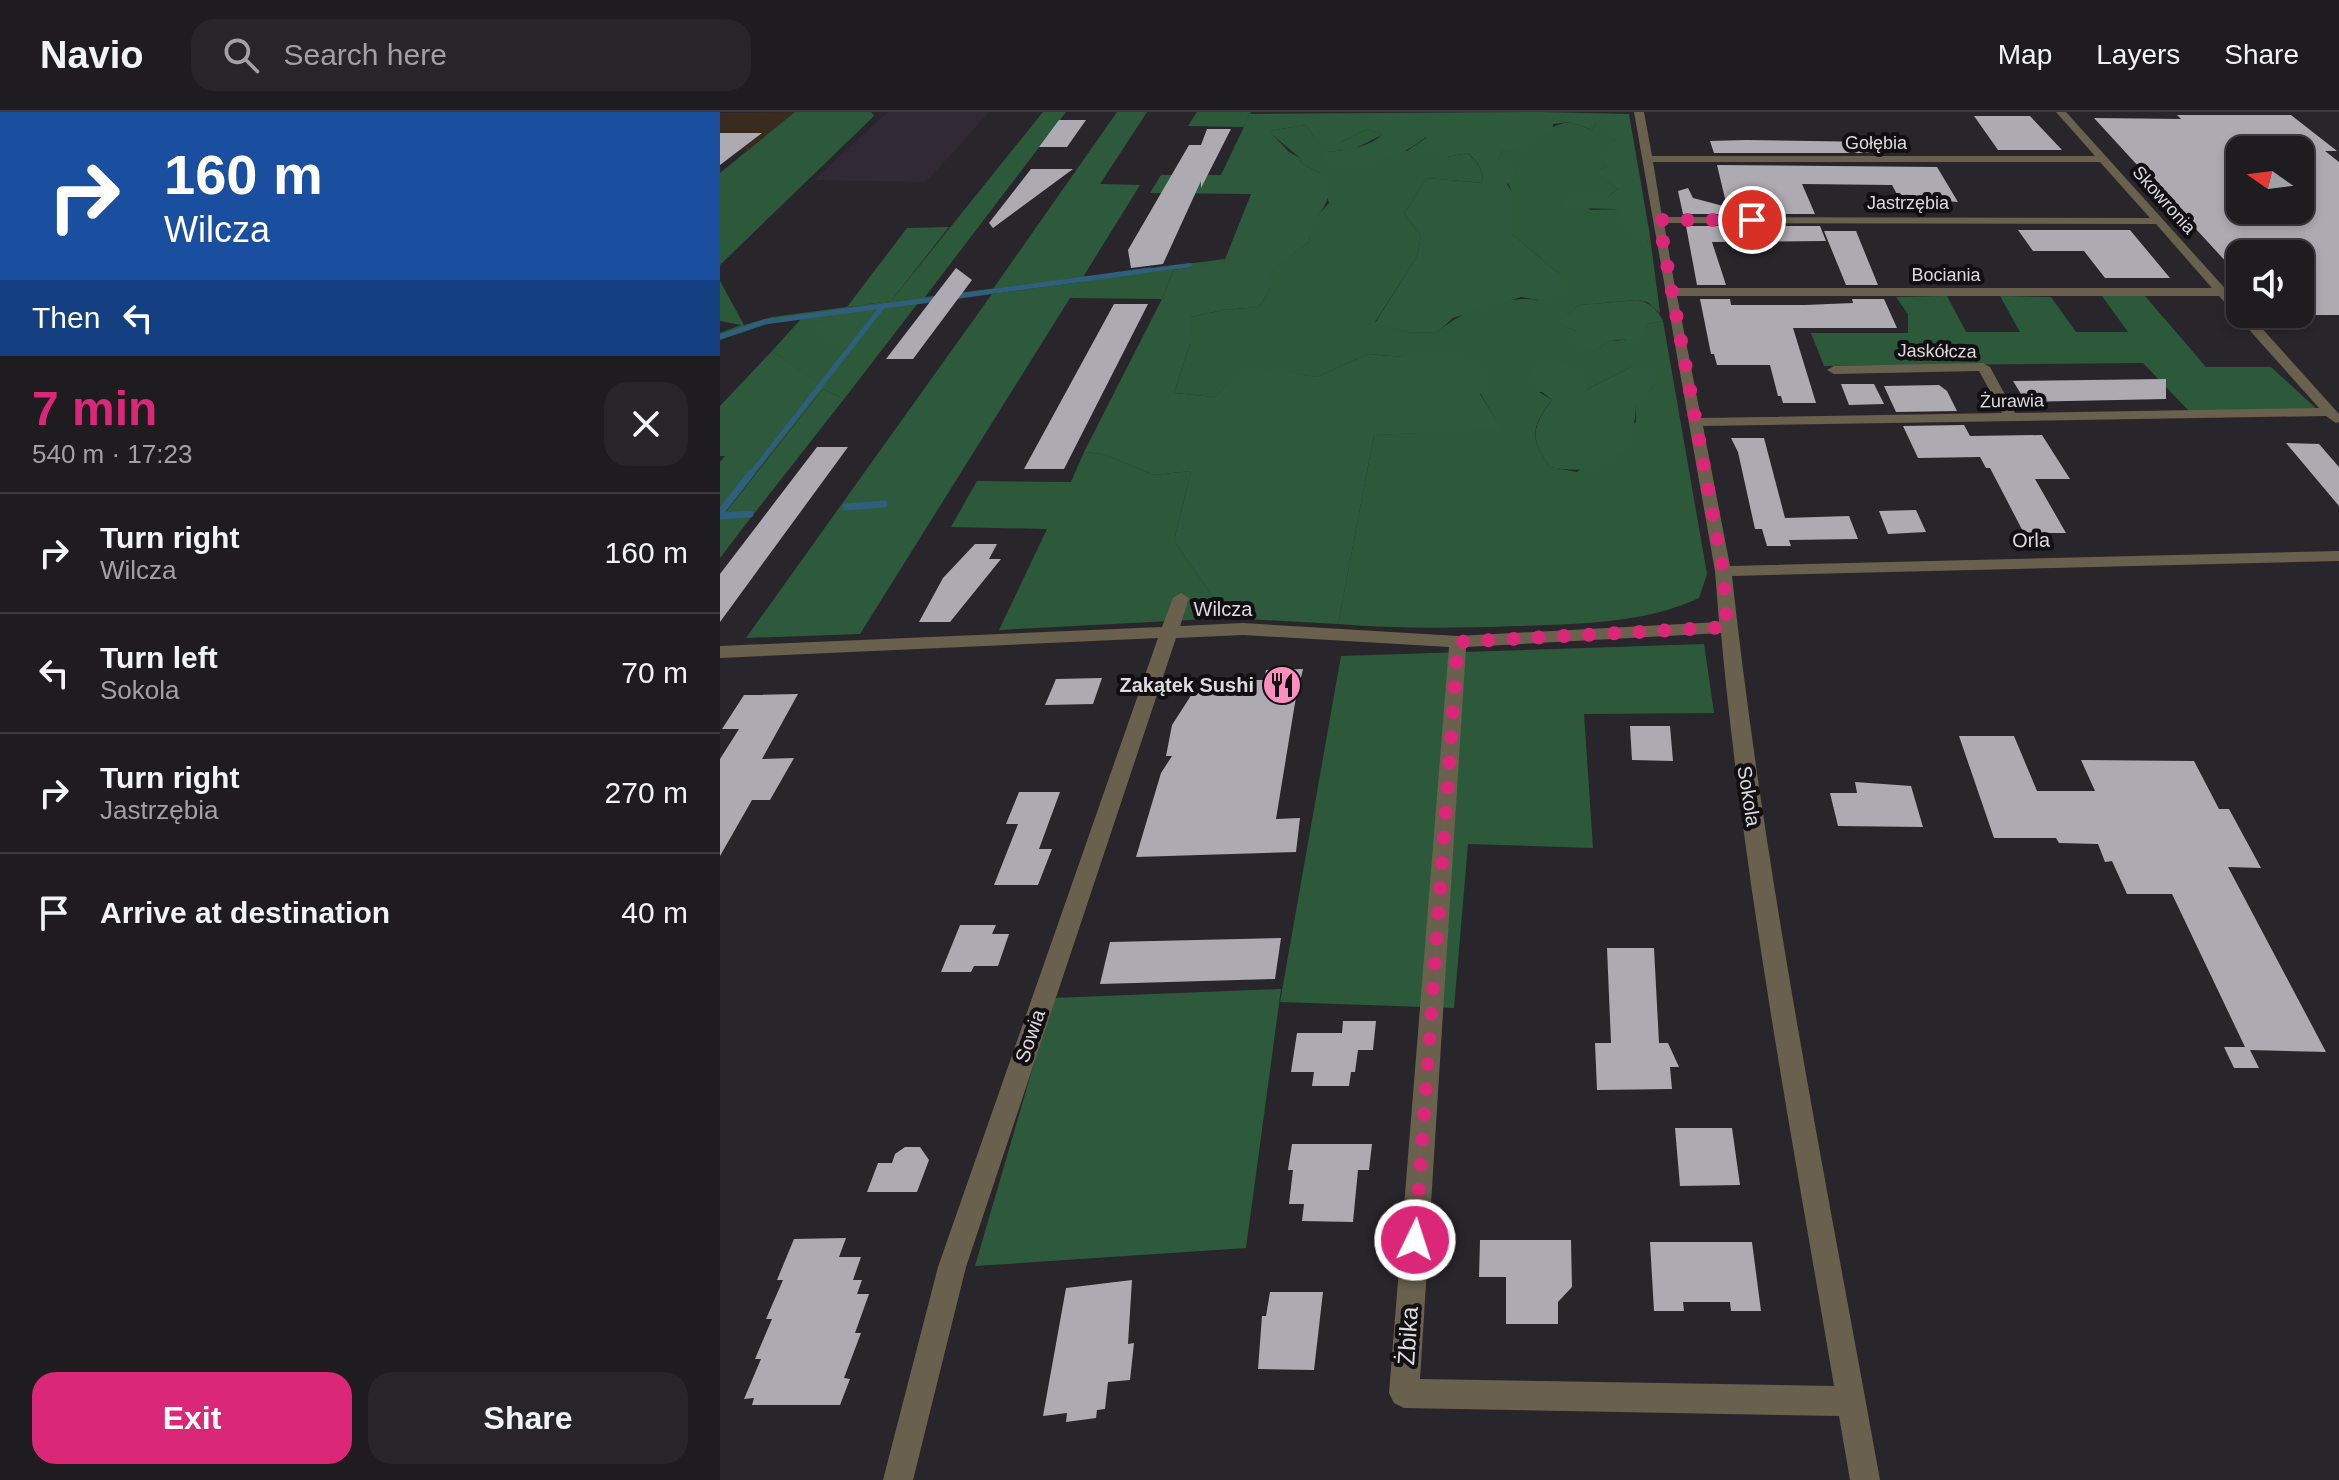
<!DOCTYPE html>
<html lang="en">
<head>
<meta charset="utf-8">
<style>
	body { margin:0; font-family:Arial,sans-serif; background:#272529; color:#f1f3f6; height:100vh; display:flex; flex-direction:column; font-size:30px; white-space:nowrap }
	* { box-sizing:border-box; margin:0 }
	p { font-size:26px; color:#a1a1a5 }
	.icon { flex:none; width:44px; height:44px; fill:none; stroke:currentColor; stroke-width:2; stroke-linecap:round; stroke-linejoin:round }
	.map { position:relative; flex:1; overflow:hidden }
	.side { display:flex; flex-direction:column; background:#1f1c20; width:720px }
	.side>* { flex:none }
	.guide { background:#1a4fa0; color:#fff; overflow:hidden }
	.needle { width:52px; rotate:284deg }
	.buttons { position:absolute; left:1506px; top:24px; display:grid; gap:16px }
	.buttons a { display:grid; place-items:center; width:88px; height:88px; border-radius:16px; background:#1f1c20; box-shadow:0 4px 12px #0003,0 0 0 2px #3c3a3e; font-size:40px }
	.pin { position:absolute; display:grid; place-items:center; width:68px; height:68px; color:#fff; margin:-34px; border:4px solid #fff; border-radius:50%; box-shadow:0 2px 8px #0007 }
	.me { position:absolute; width:88px; margin:-44px; rotate:4deg; stroke-linejoin:round; filter:drop-shadow(0 0 6px #0008) }
	.turn { display:flex; align-items:center; gap:28px; height:168px; padding:0 32px; font-size:36px }
	.turn .icon { width:104px; height:104px; stroke-width:2.5 }
	.turn b { display:block; font-size:56px; line-height:68px }
	.then { display:flex; align-items:center; height:76px; padding:0 32px; background:#0003; gap:16px; font-size:30px }
	.round { display:grid; place-items:center; flex:none; width:84px; height:84px; border-radius:24px; background:#272529 }
	.head { display:flex; align-items:center; justify-content:space-between; height:136px; padding:0 32px }
	h1 { font-size:48px; font-weight:700; line-height:60px; color:#db2777 }
	.button { display:flex; gap:16px; margin-top:auto; padding:16px 32px }
	.button a { flex:1; height:92px; border-radius:24px; background:#db2777; color:#fff; font-size:32px; font-weight:700; line-height:92px; text-align:center }
	.button a+a { background:#272529; color:#f1f3f6 }
	ul { padding:0; list-style:none }
	li { display:flex; align-items:center; gap:24px; height:120px; padding:0 32px; border-top:2px solid #3c3a3e }
	li div { flex:1 }
	li b { display:block; font-size:30px }
	li em { font-style:normal }
	header { display:flex; align-items:center; gap:48px; box-sizing:border-box; height:112px; padding:0 40px; background:#1f1c20; border-bottom:2px solid #3c3a3e }
	header strong { font-size:38px }
	nav { display:flex; gap:44px; margin-inline-start:auto; font-size:28px }
	.search { width:560px; height:72px; background:#272529; display:flex; align-items:center; gap:20px; box-sizing:border-box; padding:0 28px; border-radius:24px; color:#a1a1a5; font-size:30px }
	main { display:flex; flex:1; min-height:0 }
	.map>svg:first-child { display:block }
	.commercial { fill:#3a2b1f }
	.built { fill:#312a35 }
	.green { fill:#2d593b; fill-rule:evenodd }
	.forest { fill:#2d5a3c }
	.lines { fill:none; stroke-linecap:round; stroke-linejoin:round }
	.stream-far2 { stroke:#2f5f7c; stroke-width:4 }
	.stream-far1 { stroke:#2f5f7c; stroke-width:5 }
	.stream { stroke:#2f5f7c; stroke-width:7 }
	.building { fill:#aeaab1; fill-rule:evenodd }
	.street { fill:#69614d; fill-rule:evenodd }
	.route { stroke:#db2777; stroke-width:14; stroke-dasharray:0 25.2 }
	.labels { text-anchor:middle; stroke-width:8; stroke-linejoin:round; paint-order:stroke }
	.far-street-label { font-size:18px; fill:#dddade; stroke:#110f12 }
	.street-label { font-size:20px; fill:#dddade; stroke:#110f12 }
	.poi-label { font-size:20px; font-weight:bold; fill:#dddade; stroke:#110f12; text-anchor:end }
	.near-street-label { font-size:24px; fill:#dddade; stroke:#110f12 }
</style>
</head>
<body>
<header>
<strong>Navio</strong>
<div class="search"><svg class="icon" aria-label="search" viewBox="0 0 24 24"><circle cx="10" cy="10" r="6"/><path d="M15 15l6 6"/></svg>Search here</div>
<nav><a>Map</a><a>Layers</a><a>Share</a></nav>
</header>
<main>
<section class="side">
<div class="guide">
<div class="turn"><svg class="icon" aria-label="right" viewBox="0 0 24 24"><path d="M7 20v-9h11M14 6l5 5-5 5"/></svg><div><b>160 m</b>Wilcza</div></div>
<div class="then">Then<svg class="icon" aria-label="left" viewBox="0 0 24 24"><path d="M17 20v-9H6M10 6l-5 5 5 5"/></svg></div>
</div>
<div class="head"><div><h1>7 min</h1><p>540 m · 17:23</p></div><a class="round"><svg class="icon" aria-label="close" viewBox="0 0 24 24"><path d="M6 6l12 12M18 6L6 18"/></svg></a></div>
<ul>
<li><svg class="icon" aria-label="right" viewBox="0 0 24 24"><path d="M7 20v-9h11M14 6l5 5-5 5"/></svg><div><b>Turn right</b><p>Wilcza</p></div><em>160 m</em></li>
<li><svg class="icon" aria-label="left" viewBox="0 0 24 24"><path d="M17 20v-9H6M10 6l-5 5 5 5"/></svg><div><b>Turn left</b><p>Sokola</p></div><em>70 m</em></li>
<li><svg class="icon" aria-label="right" viewBox="0 0 24 24"><path d="M7 20v-9h11M14 6l5 5-5 5"/></svg><div><b>Turn right</b><p>Jastrzębia</p></div><em>270 m</em></li>
<li><svg class="icon" aria-label="arrive" viewBox="0 0 24 24"><path d="M6 21V4h12l-3 4 3 4H6"/></svg><div><b>Arrive at destination</b></div><em>40 m</em></li>
</ul>
<div class="button"><a>Exit</a><a>Share</a></div>
</section>
<div class="map">
<svg width="1619" height="1368" viewBox="0 0 1619 1368">
	<rect width="100%" height="100%" fill="#29262b"/>
	<polygon class="commercial" points="75,0 28,38 0,38 0,1"/>
	<polygon class="built" points="168,0 269,0 206,70 94,68"/>
	<g class="green">
		<polygon points="75,0 151,0 154,4 0,153 0,61"/>
		<polygon points="323,0 346,0 205,185 505,147 504,151 454,158 442,187 350,186 359,170 198,191 124,287 103,277 5,400 37,398 32,404 0,405 0,396 98,272 52,239 81,207 50,211 0,228 0,221 21,213 0,209 0,169 24,213 52,205 171,189"/>
		<polygon points="477,0 531,0 524,15 468,14"/>
		<path d="M 850,10 L 872,18 L 876,10 L 888,10 L 895,27 L 887,55 L 876,60 L 898,77 L 888,85 L 847,85 L 871,98 L 899,97 L 926,132 L 930,124 L 940,201 L 927,190 L 918,188 L 860,193 L 838,211 L 857,219 L 877,238 L 889,228 C 906,230 917,225 928,212 L 943,209 L 987,462 L 979,486 C 923,512 857,512 797,514 C 737,516 678,517 618,512 L 654,323 L 781,317 L 760,281 L 683,245 L 648,242 L 597,265 L 526,255 L 495,285 L 454,281 L 470,231 L 470,205 L 503,198 L 539,195 L 548,181 L 550,158 L 589,130 L 590,112 L 609,91 L 600,61 L 581,51 L 580,46 L 548,19 L 586,13 L 595,27 L 619,31 L 647,17 L 664,22 L 634,37 L 607,40 L 687,39 L 707,25 L 726,45 L 748,41 C 758,51 763,58 763,71 L 707,66 L 684,102 L 701,123 L 697,145 L 655,210 L 687,220 L 716,221 C 741,199 785,183 819,188 L 839,162 L 792,122 L 792,80 L 778,47 L 782,39 C 809,37 823,13 850,10 ZM 911,255 L 934,273 L 916,291 L 916,310 L 857,360 L 830,355 C 809,326 811,315 832,288 L 819,280 L 866,278 Z"/>
		<polygon points="1227,184 1246,220 1300,220 1280,184 1331,185 1356,220 1408,220 1382,184 1425,184 1486,255 1551,255 1597,297 1470,300 1423,251 1104,254 1091,221 1188,221 1188,202 1176,185"/>
		<polygon points="364,340 383,342 434,363 471,359 454,429 508,506 279,518 327,417 231,415 257,369 351,370"/>
		<polygon points="984,532 994,601 864,602 873,736 748,732 734,896 560,890 621,544"/>
	</g>
	<g class="forest">
		<polygon points="397,0 427,0 380,72 420,73 363,165 273,177"/>
		<path d="M 821,0 L 909,2 L 930,124 L 926,132 C 910,128 898,114 899,97 L 844,96 L 847,85 L 888,85 L 898,77 L 875,60 L 887,55 L 882,43 L 895,28 L 885,17 L 887,10 L 876,10 L 872,18 L 850,10 L 833,12 L 832,22 L 818,24 L 818,30 L 797,38 L 782,39 L 778,47 L 793,54 L 795,67 L 787,72 L 792,80 L 792,122 L 839,162 L 846,182 L 819,188 L 801,185 L 733,206 L 716,221 L 687,220 L 655,211 L 697,145 L 701,123 L 684,102 L 707,66 L 763,71 C 763,58 758,50 748,41 L 726,45 L 709,40 L 706,25 C 676,48 642,61 604,49 L 607,40 C 627,38 648,36 663,22 L 647,17 L 619,31 L 606,34 L 595,27 L 586,13 L 549,19 L 569,40 L 580,46 L 581,51 L 600,61 L 610,74 C 608,101 591,102 589,130 L 551,158 L 548,181 L 539,195 L 503,198 L 470,205 L 470,231 L 454,281 L 495,285 L 526,254 L 597,265 L 648,242 L 683,245 L 733,243 L 770,257 L 760,282 L 782,318 L 654,323 L 618,512 L 508,506 L 454,429 L 471,359 L 434,363 L 383,342 L 364,340 L 442,187 L 454,158 L 504,150 L 531,82 L 430,81 L 441,63 L 501,63 L 530,2 Z"/>
		<polygon points="229,115 171,189 127,195 187,116"/>
		<polygon points="360,170 140,522 26,526 272,182"/>
		<path d="M 918,188 C 930,191 938,198 943,209 L 928,212 L 922,220 L 922,227 L 889,228 L 877,238 L 860,240 L 849,232 L 857,219 L 837,211 L 860,193 Z"/>
		<path d="M 158,197 L 124,239 L 95,222 C 100,196 136,200 158,197 Z"/>
		<polygon points="52,239 99,272 0,396 0,350 5,344 0,344 0,294"/>
		<path d="M 831,248 L 842,248 L 864,262 L 866,278 L 911,255 L 938,257 L 934,273 L 916,292 C 915,348 882,365 830,355 C 809,326 812,315 832,288 L 811,271 L 815,253 Z"/>
		<polygon points="103,277 124,287 37,398 5,401"/>
		<polygon points="32,404 0,446 0,405"/>
		<polygon points="561,877 526,1136 255,1154 333,886"/>
	</g>
	<g class="lines">
		<polyline class="stream-far2" points="415,160 470,153"/>
		<g class="stream-far1">
			<polyline points="232,185 430,158"/>
			<polyline points="163,194 219,187"/>
			<polyline points="0,225 44,210 163,194 30,363"/>
		</g>
		<g class="stream">
			<polyline points="126,395 164,392"/>
			<polyline points="0,401 31,361"/>
			<polyline points="0,404 30,402"/>
		</g>
	</g>
	<g class="building">
		<path d="M 1457,3 L 1571,3 L 1617,39 L 1605,39 L 1619,50 L 1619,203 L 1580,203 L 1580,142 L 1520,138 L 1520,165 L 1374,6 L 1461,7 ZM 1520,37 L 1580,38 L 1580,98 L 1520,98 Z"/>
		<polygon points="1254,4 1310,4 1342,38 1278,38"/>
		<polygon points="339,8 366,8 347,35 319,35"/>
		<polygon points="487,17 511,17 481,76 481,69 443,152 411,156 408,138 469,33 481,33"/>
		<polygon points="0,21 42,21 0,53"/>
		<polygon points="1026,28 1154,30 1160,41 994,41 990,29"/>
		<polygon points="997,53 1217,55 1238,90 1179,86 1172,73 1082,72 1095,102 963,102 958,79 968,76 973,86 1007,95"/>
		<polygon points="311,57 353,57 273,116 269,111"/>
		<polygon points="966,114 1100,114 1106,129 992,130 1006,173 977,173"/>
		<polygon points="1298,118 1410,118 1450,166 1385,166 1364,139 1313,139"/>
		<polygon points="1104,119 1136,119 1158,173 1126,173"/>
		<polygon points="236,156 252,168 193,247 166,247"/>
		<polygon points="980,187 1010,187 1011,193 1085,193 1133,191 1132,187 1164,187 1177,216 1073,216 1096,291 1063,291 1061,284 1058,284 1050,253 997,253 994,242 991,242"/>
		<polygon points="394,192 428,192 344,357 304,357"/>
		<polygon points="1446,267 1446,287 1306,290 1293,269"/>
		<polygon points="1121,272 1154,272 1164,292 1129,293"/>
		<polygon points="1219,273 1227,279 1237,299 1176,300 1164,274"/>
		<polygon points="1244,313 1250,324 1322,323 1350,367 1315,367 1346,421 1328,421 1332,428 1308,429 1270,356 1266,356 1260,345 1198,346 1183,314"/>
		<polygon points="1011,326 1044,326 1065,406 1129,404 1138,427 1069,428 1071,434 1047,434 1042,417 1035,417 1018,340"/>
		<polygon points="1566,331 1599,332 1619,355 1619,394"/>
		<polygon points="97,335 128,335 0,510 0,462"/>
		<polygon points="1196,398 1206,420 1168,422 1159,399"/>
		<polygon points="255,432 277,432 269,447 281,447 230,510 199,510 223,466"/>
		<polygon points="583,557 575,591 556,707 580,706 576,740 416,745 441,661 452,644 446,644 452,613 481,568 544,568 546,558"/>
		<polygon points="382,566 373,592 325,593 336,567"/>
		<polygon points="78,582 42,647 74,646 50,688 32,688 0,744 0,647 19,617 2,617 24,583"/>
		<polygon points="910,614 950,614 953,649 912,648"/>
		<polygon points="1239,624 1294,624 1317,679 1375,679 1361,648 1474,649 1499,697 1509,697 1541,756 1508,755 1606,940 1530,938 1539,956 1514,956 1504,935 1525,935 1452,782 1407,782 1392,749 1385,750 1378,732 1339,731 1336,726 1274,726"/>
		<polygon points="1135,670 1191,674 1203,715 1118,714 1110,681 1137,681"/>
		<polygon points="299,680 340,680 319,737 332,737 318,773 274,773 298,712 286,712"/>
		<polygon points="240,813 276,813 272,822 289,822 278,854 254,854 251,860 221,860"/>
		<polygon points="561,826 555,867 380,872 390,830"/>
		<polygon points="887,836 934,836 939,931 948,931 959,955 950,955 952,977 877,978 875,931 891,931"/>
		<polygon points="623,909 656,909 653,938 638,938 635,960 631,960 629,974 592,974 594,960 571,960 577,921 622,921"/>
		<polygon points="955,1016 1012,1016 1020,1073 960,1074"/>
		<polygon points="572,1032 652,1032 649,1058 638,1058 633,1110 582,1109 584,1092 569,1092 573,1058 568,1058"/>
		<polygon points="185,1035 200,1035 209,1048 197,1080 147,1080 158,1051 172,1051 175,1042"/>
		<polygon points="126,1126 119,1145 141,1145 133,1168 142,1168 137,1182 149,1182 135,1221 141,1221 124,1266 130,1267 120,1293 32,1293 34,1286 24,1287 41,1247 35,1247 52,1207 46,1207 63,1168 57,1168 74,1127"/>
		<polygon points="760,1128 851,1128 852,1175 838,1190 838,1212 786,1212 786,1165 759,1165"/>
		<polygon points="930,1130 1032,1130 1041,1199 1011,1199 1010,1190 963,1190 964,1199 934,1199"/>
		<polygon points="412,1168 408,1232 414,1231 410,1268 388,1270 385,1297 377,1298 376,1306 346,1310 347,1301 323,1304 346,1176"/>
		<polygon points="550,1180 603,1180 594,1258 538,1257 542,1204 546,1204"/>
	</g>
	<g class="lines">
		<path class="street" d="M 914,0 L 924,0 L 932,44 L 1375,44 L 1336,0 L 1346,0 L 1520,193 L 1520,202 L 1529,202 L 1619,302 L 1619,310 L 1616,311 L 1606,304 L 983,314 L 1010,454 L 1619,439 L 1619,449 L 1012,464 C 1045,768 1106,1068 1160,1368 L 1130,1368 L 1119,1304 L 684,1296 L 674,1291 L 669,1281 L 729,535 L 523,523 L 456,526 L 246,1155 L 193,1368 L 163,1368 L 218,1155 L 438,526 L 0,546 L 0,534 L 442,515 L 453,486 L 461,481 L 469,486 L 460,514 L 523,511 L 738,524 L 999,510 L 995,459 ZM 933,50 L 1380,50 L 1430,106 L 942,105 ZM 944,111 L 1436,112 L 1492,176 L 955,176 ZM 957,184 L 1499,184 L 1599,296 L 1295,301 L 1270,255 L 1263,251 L 1114,254 L 1107,258 L 1114,262 L 1259,259 L 1282,301 L 981,306 ZM 1001,521 C 1024,774 1072,1024 1114,1274 L 700,1267 L 746,535 Z"/>
	</g>
	<g class="lines">
		<polyline class="route" points="695,1128 738,530 1007,515 1003,459 939,108 1032,108"/>
	</g>
	<defs>
		<g id="restaurant-disc" transform="scale(2)"><circle r="9.5" fill="#fd8ec0" stroke="#110f12"/><path d="M-5-6h1v4h1v-4h1v4h1v-4h1v5L-1.5 .5V6h-2V.5L-5-1ZM5-6V6H3V1.5H1.5Q1.5-4 5-6Z" fill="#111"/></g>
	</defs>
	<g fill-rule="evenodd">
		<use href="#restaurant-disc" x="562" y="573"/>
	</g>
	<g class="labels">
		<g class="far-street-label">
			<text x="1156" y="37">Gołębia</text>
			<text transform="translate(1444 88) rotate(48)" y="6">Skowronia</text>
			<text x="1188" y="97">Jastrzębia</text>
			<text x="1226" y="169">Bociania</text>
			<text transform="translate(1217 239) rotate(1)" y="6">Jaskółcza</text>
			<text transform="translate(1292 289) rotate(-1)" y="6">Żurawia</text>
		</g>
		<g class="street-label">
			<text transform="translate(1311 428) rotate(-1)" y="7">Orla</text>
			<text x="503" y="504">Wilcza</text>
			<text transform="translate(1029 684) rotate(81)" y="7">Sokola</text>
			<text transform="translate(310 924) rotate(-71)" y="7">Sowia</text>
		</g>
		<g class="poi-label">
			<text x="534" y="580">Zakątek Sushi</text>
		</g>
		<g class="near-street-label">
			<text transform="translate(688 1224) rotate(-86)" y="8">Żbika</text>
		</g>
	</g>
</svg>
<div class="buttons">
<a><svg class="needle" viewBox="-14 -14 28 28"><path d="M0-13l5 13h-10z" fill="#e53935"/><path d="M0 13l5-13h-10z" fill="#a1a1a5"/></svg></a>
<a><svg class="icon" aria-label="sound" viewBox="0 0 24 24"><path d="M4 9h4l5-4v14l-5-4H4zM17 9q2 3 0 6"/></svg></a>
</div>
<div class="pin" style="left:1032px;top:108px;background:#d93025"><svg class="icon" aria-label="arrive" viewBox="0 0 24 24"><path d="M6 21V4h12l-3 4 3 4H6"/></svg></div>
<svg class="me" style="left:695px;top:1128px" viewBox="-20 -20 40 40"><circle r="17" fill="#db2777" stroke="#fff" stroke-width="3"/><path d="M0-11L8 9 0 5-8 9z" fill="#fff"/></svg>
</div>
</main>
</body>
</html>
